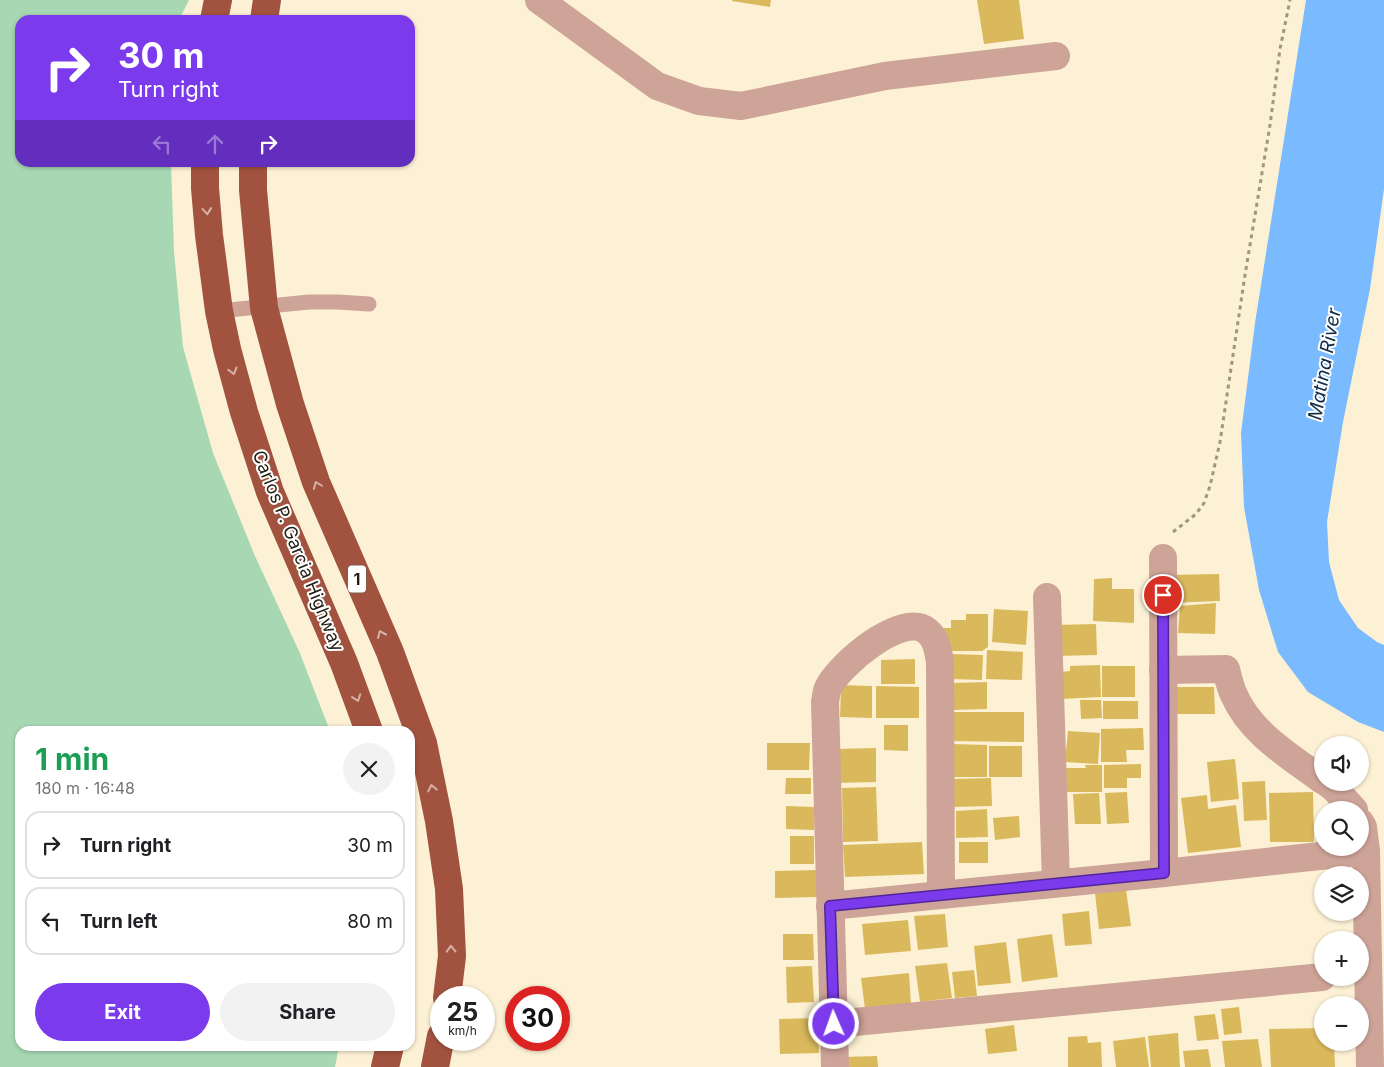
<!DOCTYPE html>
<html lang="en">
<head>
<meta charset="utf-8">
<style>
	body { margin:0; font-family:Inter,sans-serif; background:#f2f2f2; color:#202124; height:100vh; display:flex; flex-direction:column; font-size:19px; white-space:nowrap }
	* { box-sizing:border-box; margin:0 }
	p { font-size:16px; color:#757577 }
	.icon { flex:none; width:28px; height:28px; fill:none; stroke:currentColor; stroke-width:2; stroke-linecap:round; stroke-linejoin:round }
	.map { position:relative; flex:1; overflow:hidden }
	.side { position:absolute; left:15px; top:726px; width:400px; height:325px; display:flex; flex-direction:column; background:#fff; border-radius:15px; box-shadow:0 1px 4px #0004 }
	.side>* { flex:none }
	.hud { position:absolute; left:15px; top:15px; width:400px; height:152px; border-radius:15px; box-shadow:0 1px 4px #0004; background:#7c3aed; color:#fff; overflow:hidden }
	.controls { position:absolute; left:1314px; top:736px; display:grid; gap:10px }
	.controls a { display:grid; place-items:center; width:55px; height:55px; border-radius:50%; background:#fff; box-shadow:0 1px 4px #0004; font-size:25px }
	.speed { position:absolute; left:430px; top:986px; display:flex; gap:10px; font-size:25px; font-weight:700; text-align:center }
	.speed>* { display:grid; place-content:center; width:65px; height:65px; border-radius:50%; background:#fff; box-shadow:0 1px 4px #0004; line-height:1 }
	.speed small { font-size:12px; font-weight:400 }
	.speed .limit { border:8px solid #d22; background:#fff; color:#111 }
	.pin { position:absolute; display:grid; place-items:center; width:42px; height:42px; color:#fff; margin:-21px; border:2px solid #fff; border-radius:50%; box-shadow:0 1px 5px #0007 }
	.me { position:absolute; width:55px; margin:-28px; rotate:358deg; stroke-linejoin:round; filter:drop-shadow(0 0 4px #0008) }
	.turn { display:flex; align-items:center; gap:18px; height:105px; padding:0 20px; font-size:22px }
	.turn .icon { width:65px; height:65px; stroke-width:2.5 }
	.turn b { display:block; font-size:35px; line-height:42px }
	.lanes { display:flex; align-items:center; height:48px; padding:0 20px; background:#0003; justify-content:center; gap:25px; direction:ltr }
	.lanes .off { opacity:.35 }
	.round { display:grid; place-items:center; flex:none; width:52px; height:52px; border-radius:26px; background:#f2f2f2 }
	.head { display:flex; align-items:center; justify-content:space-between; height:85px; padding:0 20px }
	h1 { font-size:30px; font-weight:700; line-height:38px; color:#1e9e55 }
	.action { display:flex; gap:10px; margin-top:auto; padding:10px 20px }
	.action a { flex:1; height:58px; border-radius:30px; background:#7c3aed; color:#fff; font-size:20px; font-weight:700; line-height:58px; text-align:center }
	.action a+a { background:#f2f2f2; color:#202124 }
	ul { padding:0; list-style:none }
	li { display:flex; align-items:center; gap:15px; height:68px; margin:0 10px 8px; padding:0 10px; border:2px solid #e0e0e0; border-radius:15px }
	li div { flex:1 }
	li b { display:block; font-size:19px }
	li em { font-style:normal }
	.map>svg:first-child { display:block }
	.green { fill:#a8d8b3 }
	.water { fill:#79bbfe }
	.building { fill:#dab95c }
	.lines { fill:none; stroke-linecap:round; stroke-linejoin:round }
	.path { stroke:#9e9681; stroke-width:3; stroke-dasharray:4 4; stroke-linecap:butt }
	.service { stroke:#cea398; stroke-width:15 }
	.minor { stroke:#cea398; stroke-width:28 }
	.trunk { stroke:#a2533f; stroke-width:28 }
	.oneway { stroke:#d5b2a9 }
	.route-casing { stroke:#51269a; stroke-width:12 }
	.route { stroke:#7c3aed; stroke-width:9 }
	.labels { text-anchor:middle; stroke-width:4; stroke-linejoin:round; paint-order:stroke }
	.shield { fill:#fff; stroke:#66635b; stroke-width:1 }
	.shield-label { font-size:16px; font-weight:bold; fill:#242015 }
	.street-label { font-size:18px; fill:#242015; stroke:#fff }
	.water-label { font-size:19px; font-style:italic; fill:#112c47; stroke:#fff }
</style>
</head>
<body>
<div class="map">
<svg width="1384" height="1067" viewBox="0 0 1384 1067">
	<rect width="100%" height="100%" fill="#fcf1d4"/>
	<polygon class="green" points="0,0 189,0 179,20 20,20 20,162 171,163 174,252 183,347 213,453 255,556 299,651 330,731 20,731 20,1046 339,1046 335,1067 0,1067"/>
	<polygon class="water" points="1306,0 1384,0 1384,189 1370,289 1343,422 1327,522 1329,562 1339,600 1358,628 1377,642 1384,645 1384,732 1358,722 1308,692 1278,652 1259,590 1244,507 1241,433 1255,323"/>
	<g class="building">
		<polygon points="732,0 771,0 770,7 732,1"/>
		<polygon points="977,0 1019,0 1024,39 984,44"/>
		<polygon points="1219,574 1220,601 1168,603 1168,575"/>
		<polygon points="1112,578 1112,589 1134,589 1134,623 1093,621 1094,579"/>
		<polygon points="1216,603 1215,634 1178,633 1180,606"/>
		<polygon points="994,609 1028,611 1026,645 992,642"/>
		<polygon points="966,614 988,614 988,647 982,651 941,651 941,628 951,628 951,620 966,620"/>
		<polygon points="1096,624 1097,655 1056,656 1055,625"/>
		<polygon points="987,650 1023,652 1022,680 986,679"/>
		<polygon points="952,654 983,655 982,680 951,679"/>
		<polygon points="915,659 915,684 881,684 881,660"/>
		<polygon points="1100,665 1101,697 1061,699 1060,672 1070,671 1070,666"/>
		<rect x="1102" y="666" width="33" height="31"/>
		<polygon points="987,682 987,709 952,710 952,683"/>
		<polygon points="841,685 872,686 872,718 840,717"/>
		<polygon points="876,686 919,687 919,718 876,718"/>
		<polygon points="1174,687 1214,687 1215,714 1174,714"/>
		<polygon points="1080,700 1101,700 1102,718 1081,719"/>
		<rect x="1103" y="701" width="35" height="18"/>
		<polygon points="951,712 1024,712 1024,742 951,741"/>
		<polygon points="884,725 908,725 908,751 884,750"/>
		<polygon points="1143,728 1144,750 1126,750 1127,762 1101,762 1101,729"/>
		<polygon points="1068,731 1100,733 1098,764 1065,762"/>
		<polygon points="767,743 810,743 809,770 767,770"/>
		<polygon points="951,744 987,745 987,777 951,777"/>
		<rect x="989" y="746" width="33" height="31"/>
		<polygon points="876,748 876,782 834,783 834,749"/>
		<polygon points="1235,759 1239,799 1211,802 1207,762"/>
		<polygon points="1141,764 1141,778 1127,778 1127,788 1104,788 1104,765"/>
		<polygon points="1085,765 1102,765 1102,792 1058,792 1059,768 1086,768"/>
		<polygon points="786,778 811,778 811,794 785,794"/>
		<polygon points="991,778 992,806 953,807 953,779"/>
		<polygon points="1265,781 1267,820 1244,821 1242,782"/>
		<polygon points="876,787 878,841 843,842 842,788"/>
		<polygon points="1127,792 1129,823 1107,824 1105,793"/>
		<polygon points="1313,792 1314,842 1270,842 1269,793"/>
		<polygon points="1099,793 1101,824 1075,824 1073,794"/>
		<polygon points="1207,795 1208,809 1236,805 1241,847 1188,853 1181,798"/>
		<polygon points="786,806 815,807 814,830 786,829"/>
		<polygon points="987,809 988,837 956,838 956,811"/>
		<polygon points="1019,816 1020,837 995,840 993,818"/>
		<rect x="790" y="836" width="24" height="28"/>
		<polygon points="922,842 924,874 845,877 843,845"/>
		<rect x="959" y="842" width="29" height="21"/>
		<polygon points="818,870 818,897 775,898 775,871"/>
		<polygon points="1126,889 1131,926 1099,929 1095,893"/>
		<polygon points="1089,911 1092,944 1065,946 1062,914"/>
		<polygon points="945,914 948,947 918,950 914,916"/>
		<polygon points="908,920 911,951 865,955 862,924"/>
		<polygon points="783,934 813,934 814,960 783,960"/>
		<polygon points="1052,934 1058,977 1022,982 1017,939"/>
		<polygon points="1006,942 1011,983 978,986 974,946"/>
		<polygon points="947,963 952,998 920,1002 915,966"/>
		<polygon points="812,966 814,1002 787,1003 786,967"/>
		<polygon points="974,970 977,996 955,998 952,972"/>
		<polygon points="909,973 911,1005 865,1009 861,978"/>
		<polygon points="1239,1007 1242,1033 1224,1035 1221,1009"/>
		<polygon points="1215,1014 1219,1039 1197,1041 1194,1016"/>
		<polygon points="818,1018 819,1053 780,1054 779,1019"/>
		<polygon points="1014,1025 1017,1051 988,1054 985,1029"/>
		<polygon points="1322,1028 1322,1042 1334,1042 1335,1067 1271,1067 1269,1029"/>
		<polygon points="1178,1033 1180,1067 1151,1067 1148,1036"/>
		<polygon points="1087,1036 1088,1043 1101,1042 1102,1067 1068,1067 1068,1037"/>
		<polygon points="1145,1037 1149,1067 1116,1067 1113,1041"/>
		<polygon points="1258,1039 1262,1067 1225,1067 1222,1041"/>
		<polygon points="1208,1049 1211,1067 1185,1067 1183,1051"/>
		<polygon points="877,1056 878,1067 844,1067 843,1057"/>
	</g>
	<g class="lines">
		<polyline class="path" points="1173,532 1196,514 1204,503 1210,486 1220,442 1245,275 1270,125 1280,49 1290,0"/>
		<polyline class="service" points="219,311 309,302 338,302 369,304"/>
		<g class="minor">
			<polyline points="539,0 657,86 699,101 741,106 885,76 1056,56"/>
			<polyline points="1163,558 1164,873"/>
			<polyline points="1047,597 1056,883"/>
			<path d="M 1163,670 L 1226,669 C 1228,677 1230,687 1234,695 C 1251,734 1290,756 1322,780"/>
			<polyline points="1326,782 1334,788 1354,810"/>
			<polyline points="1360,822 1363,827 1366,851 1370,1067"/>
			<polyline points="830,906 1164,873 1366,851"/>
			<polyline points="834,1024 1322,977"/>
			<path d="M 835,1067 L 825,702 C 826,698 826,692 828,688 C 839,665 902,611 927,631 C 937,639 938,651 940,662 L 941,895"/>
		</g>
		<g class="trunk">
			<polyline points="214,20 218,0"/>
			<polyline points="264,20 267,0"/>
			<polyline points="205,162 205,188 209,235 219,311 227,349 244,412 270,492 344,663 369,731"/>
			<polyline points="253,162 253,190 264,308 290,404 316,482 390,652 423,743 439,821 449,889 452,956 447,998"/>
			<polyline points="385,1067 390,1046"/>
			<polyline points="435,1067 441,1036"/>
		</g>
	</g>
	<defs><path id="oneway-chevron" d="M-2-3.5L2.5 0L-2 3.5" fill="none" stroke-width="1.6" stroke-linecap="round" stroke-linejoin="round" transform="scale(1.25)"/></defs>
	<g class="oneway">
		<use href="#oneway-chevron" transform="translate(207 211) rotate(85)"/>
		<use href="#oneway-chevron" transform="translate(233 371) rotate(75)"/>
		<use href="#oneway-chevron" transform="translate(317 485) rotate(-111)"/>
		<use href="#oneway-chevron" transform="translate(381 634) rotate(-114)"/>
		<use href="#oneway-chevron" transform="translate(357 698) rotate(70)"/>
		<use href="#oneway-chevron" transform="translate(432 788) rotate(-102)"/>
		<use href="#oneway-chevron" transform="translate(451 949) rotate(-91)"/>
	</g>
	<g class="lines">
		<g class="route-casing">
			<polyline id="route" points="834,1024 830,906 1164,873 1163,595"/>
		</g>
		<use href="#route" class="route"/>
	</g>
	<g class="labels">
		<rect class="shield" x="348" y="565.5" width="18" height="27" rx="4"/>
		<g class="shield-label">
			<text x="357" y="585">1</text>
		</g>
		<g class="street-label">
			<text transform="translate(298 551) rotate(68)" y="6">Carlos P. Garcia Highway</text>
		</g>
		<g class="water-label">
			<text transform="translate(1324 364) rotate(-80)" y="7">Matina River</text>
		</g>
	</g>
</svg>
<div class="controls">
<a><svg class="icon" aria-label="sound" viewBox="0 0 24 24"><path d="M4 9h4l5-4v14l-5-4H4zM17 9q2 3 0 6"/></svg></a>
<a><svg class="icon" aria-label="search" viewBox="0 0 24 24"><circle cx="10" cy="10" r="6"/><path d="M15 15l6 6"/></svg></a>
<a><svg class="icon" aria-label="layers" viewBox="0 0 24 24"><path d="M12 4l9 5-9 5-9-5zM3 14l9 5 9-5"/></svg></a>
<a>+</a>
<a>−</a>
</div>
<div class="speed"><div>25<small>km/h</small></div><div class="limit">30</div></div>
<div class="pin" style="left:1163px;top:595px;background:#d93025"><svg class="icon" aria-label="arrive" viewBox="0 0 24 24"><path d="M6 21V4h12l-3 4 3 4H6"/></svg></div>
<svg class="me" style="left:834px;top:1024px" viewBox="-20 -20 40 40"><circle r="17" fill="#7c3aed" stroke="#fff" stroke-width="3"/><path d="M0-11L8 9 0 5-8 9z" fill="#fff"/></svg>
<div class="hud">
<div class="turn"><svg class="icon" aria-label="right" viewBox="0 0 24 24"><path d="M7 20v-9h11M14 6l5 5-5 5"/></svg><div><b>30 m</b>Turn right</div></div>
<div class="lanes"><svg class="icon off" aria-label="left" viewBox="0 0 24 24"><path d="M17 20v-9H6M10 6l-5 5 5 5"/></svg><svg class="icon off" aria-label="ahead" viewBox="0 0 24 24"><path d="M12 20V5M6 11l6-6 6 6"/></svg><svg class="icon" aria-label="right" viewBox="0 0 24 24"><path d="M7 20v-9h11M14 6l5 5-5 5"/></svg></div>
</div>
<section class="side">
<div class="head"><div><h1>1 min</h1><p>180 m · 16:48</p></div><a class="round"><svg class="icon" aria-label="close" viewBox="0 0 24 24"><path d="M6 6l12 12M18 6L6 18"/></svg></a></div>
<ul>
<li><svg class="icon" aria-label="right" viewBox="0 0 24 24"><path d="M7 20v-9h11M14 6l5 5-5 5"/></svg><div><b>Turn right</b></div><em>30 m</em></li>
<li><svg class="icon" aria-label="left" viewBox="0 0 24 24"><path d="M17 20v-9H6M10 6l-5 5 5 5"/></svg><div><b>Turn left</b></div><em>80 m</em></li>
</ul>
<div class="action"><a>Exit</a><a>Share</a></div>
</section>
</div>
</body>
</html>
